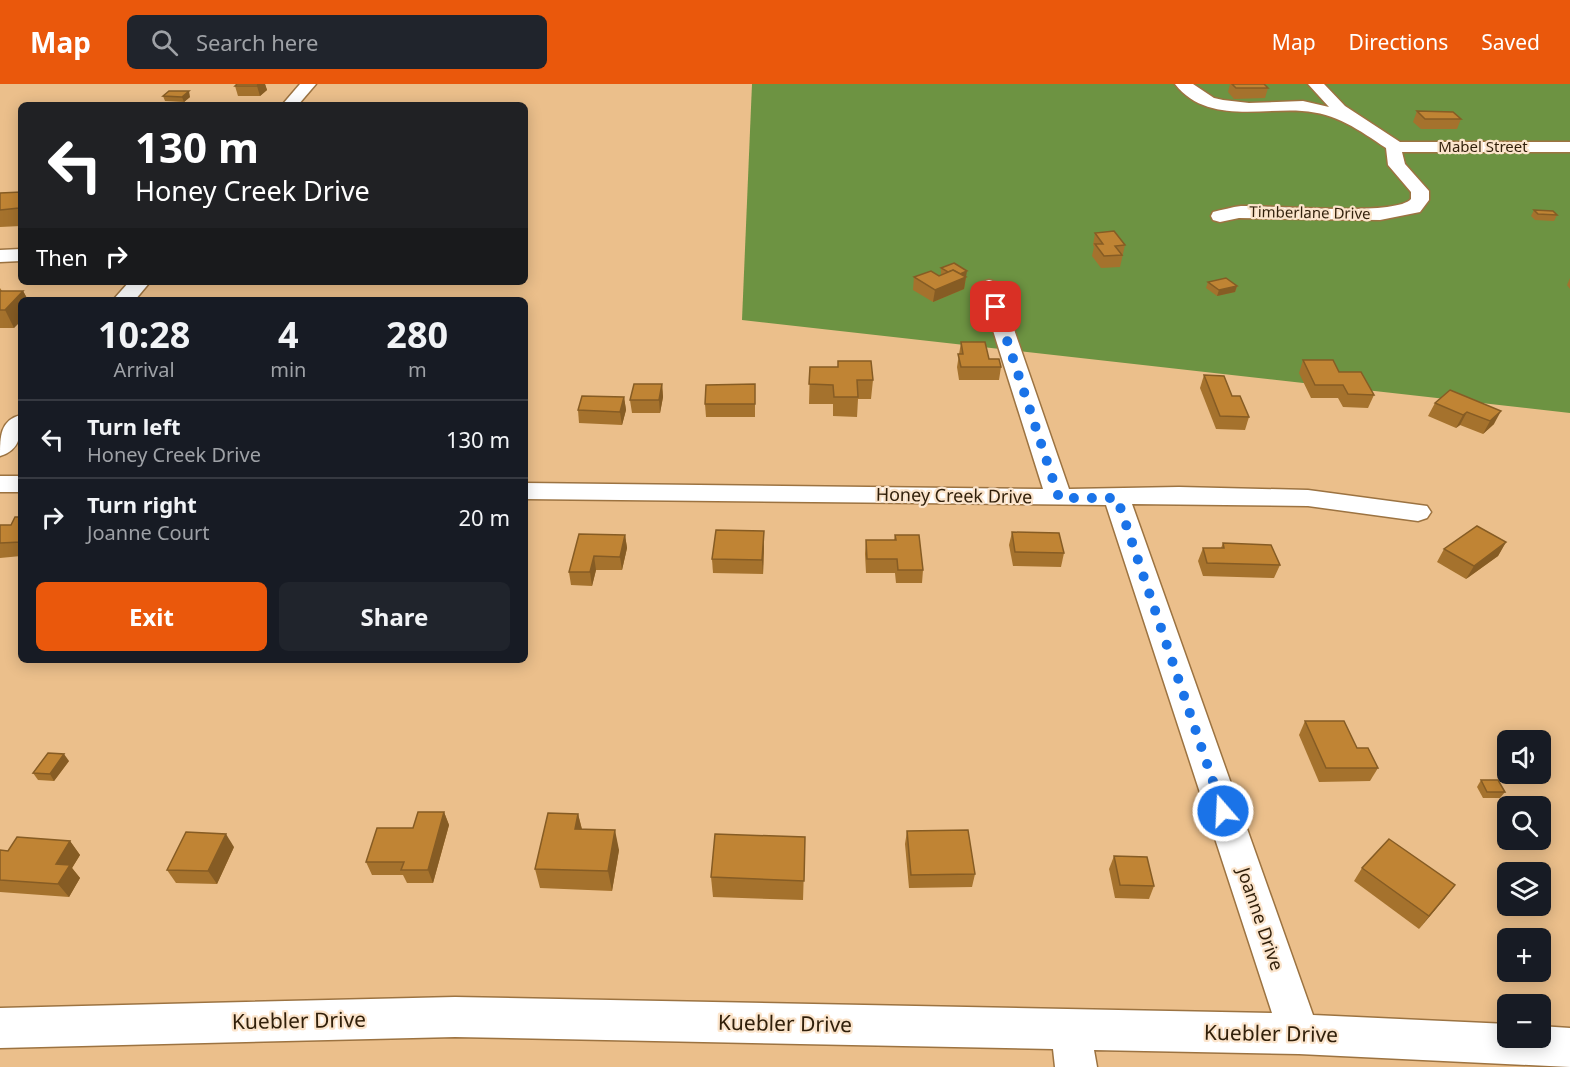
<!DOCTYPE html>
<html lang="en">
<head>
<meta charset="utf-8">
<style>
	body { margin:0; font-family:"Noto Sans",sans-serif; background:#20242c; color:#f1f3f6; height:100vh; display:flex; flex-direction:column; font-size:22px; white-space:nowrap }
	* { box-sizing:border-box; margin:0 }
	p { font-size:20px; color:#9ea1a6 }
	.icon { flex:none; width:33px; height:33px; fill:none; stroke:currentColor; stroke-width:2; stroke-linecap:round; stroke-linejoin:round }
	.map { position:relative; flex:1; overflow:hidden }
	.side { position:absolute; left:18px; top:213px; width:510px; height:366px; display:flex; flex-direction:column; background:#171b24; border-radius:9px; box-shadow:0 3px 15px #0003 }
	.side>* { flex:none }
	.guide { position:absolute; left:18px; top:18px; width:510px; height:183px; border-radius:9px; box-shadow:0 3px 15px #0003; background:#202124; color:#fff; overflow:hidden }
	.buttons { position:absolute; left:1497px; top:646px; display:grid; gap:12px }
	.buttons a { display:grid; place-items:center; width:54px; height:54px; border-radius:9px; background:#171b24; box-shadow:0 3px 15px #0003; font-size:30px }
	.pin { position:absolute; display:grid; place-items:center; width:51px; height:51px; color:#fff; margin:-26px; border-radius:12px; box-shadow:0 3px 9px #0006 }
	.me { position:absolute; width:66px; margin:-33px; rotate:341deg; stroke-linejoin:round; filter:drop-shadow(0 0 4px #0008) }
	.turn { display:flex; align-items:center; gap:21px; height:126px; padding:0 18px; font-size:27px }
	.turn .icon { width:78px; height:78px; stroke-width:2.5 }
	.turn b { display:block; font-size:42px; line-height:51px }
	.then { display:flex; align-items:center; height:57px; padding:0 18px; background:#0003; gap:12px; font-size:22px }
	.eta { display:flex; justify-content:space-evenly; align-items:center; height:102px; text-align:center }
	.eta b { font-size:36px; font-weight:700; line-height:42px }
	.button { display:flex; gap:12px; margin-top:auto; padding:12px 18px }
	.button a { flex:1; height:69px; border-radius:9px; background:#ea580c; color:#fff; font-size:24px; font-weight:700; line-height:69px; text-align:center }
	.button a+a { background:#20242c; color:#f1f3f6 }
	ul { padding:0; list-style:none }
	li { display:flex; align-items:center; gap:18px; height:78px; padding:0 18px; border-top:2px solid #363941 }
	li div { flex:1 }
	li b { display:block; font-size:22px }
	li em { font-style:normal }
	header { display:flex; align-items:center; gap:36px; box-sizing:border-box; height:84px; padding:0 30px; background:#ea580c; color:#fff }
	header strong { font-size:28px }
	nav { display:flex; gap:33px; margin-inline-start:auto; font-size:21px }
	.search { width:420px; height:54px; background:#20242c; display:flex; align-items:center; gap:15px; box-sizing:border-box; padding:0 21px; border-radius:9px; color:#9ea1a6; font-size:22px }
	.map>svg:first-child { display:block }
	.forest { fill:#6d9342 }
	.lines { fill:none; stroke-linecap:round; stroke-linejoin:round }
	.minor-casing { stroke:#9c7341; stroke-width:3 }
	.minor { fill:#fff; fill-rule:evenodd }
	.wall { fill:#a5722d }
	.shaded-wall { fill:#865c24 }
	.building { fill:#c08434; stroke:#865c24; stroke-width:1.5 }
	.route { stroke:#1a73e8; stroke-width:10; stroke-dasharray:0 18 }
	.labels { text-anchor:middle; stroke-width:4.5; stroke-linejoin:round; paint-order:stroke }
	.far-street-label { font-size:15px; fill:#301f0a; stroke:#fbe4cb }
	.street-label { font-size:18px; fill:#301f0a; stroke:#fbe4cb }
	.near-street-label { font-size:21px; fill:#301f0a; stroke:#fbe4cb }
</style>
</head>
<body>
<header>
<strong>Map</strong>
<div class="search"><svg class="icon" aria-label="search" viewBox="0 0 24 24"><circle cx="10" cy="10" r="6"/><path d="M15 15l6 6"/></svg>Search here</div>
<nav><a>Map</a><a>Directions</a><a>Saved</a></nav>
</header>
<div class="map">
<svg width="1570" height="983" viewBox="0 0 1570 983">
	<rect width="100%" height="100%" fill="#ebbf8b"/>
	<polygon class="forest" points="752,0 1570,0 1570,329 742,236"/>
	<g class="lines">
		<g class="minor-casing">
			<g id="minor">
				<polygon points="300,0 316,0 298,21 282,21"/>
				<path d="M 1175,0 L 1193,0 L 1214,14 L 1223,16 L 1249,19 L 1303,17 L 1329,23 L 1308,0 L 1324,0 L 1345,22 L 1400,58 L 1570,58 L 1570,68 L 1402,68 L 1405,80 L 1429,107 L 1429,116 L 1420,128 L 1380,136 L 1239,134 L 1220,138 L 1213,136 L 1211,132 L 1213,128 C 1222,126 1232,123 1241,122 C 1270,121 1395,133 1411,115 L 1411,108 L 1388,81 L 1386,64 C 1359,46 1336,29 1302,27 C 1261,24 1206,40 1175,0 Z"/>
				<polygon points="21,165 21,177 0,178 0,166"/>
				<polygon points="989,196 996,198 999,202 1069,405 1179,403 1308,406 1427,422 1431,428 1427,434 1418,437 1308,422 1132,420 1313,931 1508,940 1508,954 1540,954 1540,942 1570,944 1570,983 1299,970 1094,966 1097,983 1055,983 1053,965 455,953 0,964 0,924 455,913 1272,929 1106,421 525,415 525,399 1043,405 979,202 982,198"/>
				<polygon points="129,198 150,198 135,216 113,216"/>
				<path d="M 21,331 C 21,349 21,366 0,372 C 0,353 0,336 21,331 Z"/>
				<rect x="0" y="392" width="21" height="16"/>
			</g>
		</g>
		<use href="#minor" class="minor"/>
	</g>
	<g class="wall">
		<polygon points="265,0 267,6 260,12 238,12 235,2"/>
		<polygon points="1230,0 1264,0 1268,4 1265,14 1234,15 1228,8"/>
		<polygon points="163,12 190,13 184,18 165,17"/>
		<polygon points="1417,27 1461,35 1457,45 1421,45 1413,38"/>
		<polygon points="21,108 21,142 0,143 0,109"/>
		<polygon points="1534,126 1557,131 1554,137 1535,136 1531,132"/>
		<polygon points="1095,149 1125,161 1120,183 1101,184 1092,172 1094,163 1093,161"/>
		<polygon points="941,184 966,193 964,205 933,218 913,206 914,193 939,192 941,191"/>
		<polygon points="1570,194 1570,205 1567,201"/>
		<polygon points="1208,198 1237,202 1235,208 1217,212 1206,204"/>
		<polygon points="0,204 2,207 23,207 28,216 21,216 14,244 0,244"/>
		<polygon points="961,258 1001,283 999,296 959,296 957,283"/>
		<polygon points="1303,276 1339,288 1374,311 1368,324 1343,323 1338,314 1311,314 1299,289"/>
		<polygon points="810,283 873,296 871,315 858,315 857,333 833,332 833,320 809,320"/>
		<polygon points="1204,291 1232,312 1249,333 1245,346 1216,345 1200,304"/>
		<polygon points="662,300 663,313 660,329 632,329 630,316"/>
		<polygon points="755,300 755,333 706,333 705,320"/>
		<polygon points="1450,306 1494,340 1483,350 1460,341 1456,344 1428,332 1435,319"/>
		<polygon points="624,313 626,326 622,341 579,339 578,326"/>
		<polygon points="21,433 21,472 0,474 0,441 11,441"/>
		<polygon points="1012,448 1064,469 1061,483 1013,482 1009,461"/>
		<polygon points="625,451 627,464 622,486 596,486 592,502 571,501 569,488"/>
		<polygon points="895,451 923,486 922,499 896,499 895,489 866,489 865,470 866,456 894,456"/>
		<polygon points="1506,458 1498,472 1466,495 1437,478 1444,465"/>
		<polygon points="1223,459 1280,481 1274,494 1203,492 1198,477 1203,464 1221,464"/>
		<polygon points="764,461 763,490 713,489 712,475"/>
		<polygon points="1305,637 1357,664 1378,684 1370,697 1319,698 1299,651"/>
		<polygon points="69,677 54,697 38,696 33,689"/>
		<polygon points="1481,696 1505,708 1500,714 1483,714 1477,703"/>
		<polygon points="444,728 449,741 433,799 407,799 403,791 372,791 366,778 413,744"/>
		<polygon points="578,730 582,745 619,766 612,807 540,804 535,785"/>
		<polygon points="907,747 975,790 972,803 909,804 905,760"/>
		<polygon points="805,753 803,816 713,813 711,793"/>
		<polygon points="70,757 80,771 72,784 80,794 69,813 0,808 0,766 8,767"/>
		<polygon points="234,763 217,800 176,799 167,786"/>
		<polygon points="1114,772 1154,802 1149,815 1115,814 1109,785"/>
		<polygon points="1362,784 1445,814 1419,845 1354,797"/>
	</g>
	<g class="shaded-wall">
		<polygon points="259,0 265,0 267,6 260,12 257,2"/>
		<polygon points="189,7 190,13 184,18 182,13"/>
		<polygon points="967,187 964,205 933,218 935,206 955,192"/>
		<polygon points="1237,202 1235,208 1217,212 1219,206"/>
		<polygon points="23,207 28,216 21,216 21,237 14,244 5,226"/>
		<polygon points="662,300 663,313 660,329 659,316"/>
		<polygon points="624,313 626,326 622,341 620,328"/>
		<polygon points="1501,327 1494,340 1483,350 1490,337"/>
		<polygon points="1467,328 1460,341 1456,344 1463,331"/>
		<polygon points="764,447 764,461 763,490 762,476"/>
		<polygon points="625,451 627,464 622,486 620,473"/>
		<polygon points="1506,458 1498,472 1466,495 1474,482"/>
		<polygon points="594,472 596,486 592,502 590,488"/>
		<polygon points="64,670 69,677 54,697 50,690"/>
		<polygon points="444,728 449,741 433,799 428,786"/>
		<polygon points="578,730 583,750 575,745"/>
		<polygon points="615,746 619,766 612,807 608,787"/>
		<polygon points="226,750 234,763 217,800 208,787"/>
		<polygon points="70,757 80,771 72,784 80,794 69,813 58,800 56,780"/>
		<polygon points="1455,801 1445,814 1419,845 1429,832"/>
	</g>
	<g class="building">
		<polygon points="237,0 259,0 257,2 235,2"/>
		<polygon points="1232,0 1264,0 1268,4 1236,4"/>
		<polygon points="169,7 189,7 182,13 163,12"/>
		<polygon points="1417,27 1453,28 1461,35 1425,35"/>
		<polygon points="21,108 21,122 19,124 0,126 0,109"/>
		<polygon points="1534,126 1553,127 1557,131 1538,130"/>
		<polygon points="1114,147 1125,161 1115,162 1122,171 1104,172 1095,160 1103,160 1095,149"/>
		<polygon points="954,179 967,187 960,190 953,186 948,188 941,184"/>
		<polygon points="953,186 966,193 935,206 914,193 931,187 939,192"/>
		<polygon points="1226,194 1237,202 1219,206 1208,198"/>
		<polygon points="0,207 23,207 5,226 0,226"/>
		<polygon points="961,258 985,258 989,275 999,275 1001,283 961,283 958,270 963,270"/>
		<polygon points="1303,276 1333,276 1339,288 1361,288 1374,311 1348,310 1343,301 1315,301"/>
		<polygon points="838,277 871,277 873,296 857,296 858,313 834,313 833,301 809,300 810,283 838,283"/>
		<polygon points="1204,291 1224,292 1232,312 1240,312 1249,333 1220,332"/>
		<polygon points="634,300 662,300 659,316 630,316"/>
		<polygon points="755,300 755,320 705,320 706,301"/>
		<polygon points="1450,306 1501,327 1490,337 1467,328 1463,331 1435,319"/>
		<polygon points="582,312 624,313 620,328 578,326"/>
		<polygon points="15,433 21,433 21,458 0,459 0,441 11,441"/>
		<polygon points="1477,442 1506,458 1474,482 1444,465"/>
		<polygon points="716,446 764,447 762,476 712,475"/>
		<polygon points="1012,448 1059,449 1064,469 1015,468"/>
		<polygon points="579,450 625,451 620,473 594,472 590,488 569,488"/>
		<polygon points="895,451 919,451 923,486 898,486 897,475 867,475 866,456 896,456"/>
		<polygon points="1223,459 1271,461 1280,481 1207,479 1203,464 1224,464"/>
		<polygon points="1305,637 1344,637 1357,664 1368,664 1378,684 1326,684"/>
		<polygon points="48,669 64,670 50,690 33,689"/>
		<polygon points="1481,696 1498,696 1505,708 1487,708"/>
		<polygon points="418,728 444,728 428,786 401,786 404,778 366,778 377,744 413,744"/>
		<polygon points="548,729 578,730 575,745 615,746 608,787 535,785"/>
		<polygon points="968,746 975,790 911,791 907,747"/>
		<polygon points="186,748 226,750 208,787 167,786"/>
		<polygon points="715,750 805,753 804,797 711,793"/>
		<polygon points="17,753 70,757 56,780 70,781 58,800 0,796 0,766 8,767"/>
		<polygon points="1389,755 1455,801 1429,832 1362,784"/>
		<polygon points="1114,772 1147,773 1154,802 1120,801"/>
	</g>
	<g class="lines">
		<polyline class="route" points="996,223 1059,414 1117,414 1223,727"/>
	</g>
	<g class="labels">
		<g class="far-street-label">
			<text x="1483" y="68">Mabel Street</text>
			<text transform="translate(1310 129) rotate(1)" y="5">Timberlane Drive</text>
		</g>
		<g class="street-label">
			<text transform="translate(954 412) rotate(1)" y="6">Honey Creek Drive</text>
			<text transform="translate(1260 835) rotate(71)" y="6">Joanne Drive</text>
		</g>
		<g class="near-street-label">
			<text transform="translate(299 937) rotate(-1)" y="7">Kuebler Drive</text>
			<text transform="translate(785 940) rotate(1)" y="7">Kuebler Drive</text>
			<text transform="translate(1271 950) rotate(1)" y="7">Kuebler Drive</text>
		</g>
	</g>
</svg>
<div class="buttons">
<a><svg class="icon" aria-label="sound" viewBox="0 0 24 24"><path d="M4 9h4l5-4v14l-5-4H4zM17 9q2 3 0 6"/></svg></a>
<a><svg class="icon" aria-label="search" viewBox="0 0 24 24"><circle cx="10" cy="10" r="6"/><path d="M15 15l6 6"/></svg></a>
<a><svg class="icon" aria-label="layers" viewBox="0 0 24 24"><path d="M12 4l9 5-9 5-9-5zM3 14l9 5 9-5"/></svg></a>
<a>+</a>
<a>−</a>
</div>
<div class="pin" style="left:996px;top:223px;background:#d93025"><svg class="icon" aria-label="arrive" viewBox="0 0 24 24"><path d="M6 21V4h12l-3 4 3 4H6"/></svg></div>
<svg class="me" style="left:1223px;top:727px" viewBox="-20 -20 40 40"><circle r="17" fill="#1a73e8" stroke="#fff" stroke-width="3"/><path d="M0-11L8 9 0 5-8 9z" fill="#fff"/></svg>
<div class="guide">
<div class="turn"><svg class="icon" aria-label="left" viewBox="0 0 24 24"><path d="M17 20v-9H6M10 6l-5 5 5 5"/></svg><div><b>130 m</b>Honey Creek Drive</div></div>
<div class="then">Then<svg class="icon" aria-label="right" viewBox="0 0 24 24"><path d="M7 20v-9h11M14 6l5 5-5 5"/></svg></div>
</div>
<section class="side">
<div class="eta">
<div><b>10:28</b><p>Arrival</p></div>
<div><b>4</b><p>min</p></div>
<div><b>280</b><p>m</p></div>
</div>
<ul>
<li><svg class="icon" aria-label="left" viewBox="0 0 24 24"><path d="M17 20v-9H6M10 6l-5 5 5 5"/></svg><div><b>Turn left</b><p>Honey Creek Drive</p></div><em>130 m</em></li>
<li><svg class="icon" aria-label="right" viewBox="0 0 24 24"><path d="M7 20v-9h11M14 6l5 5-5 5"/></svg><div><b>Turn right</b><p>Joanne Court</p></div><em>20 m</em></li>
</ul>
<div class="button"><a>Exit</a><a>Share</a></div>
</section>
</div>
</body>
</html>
